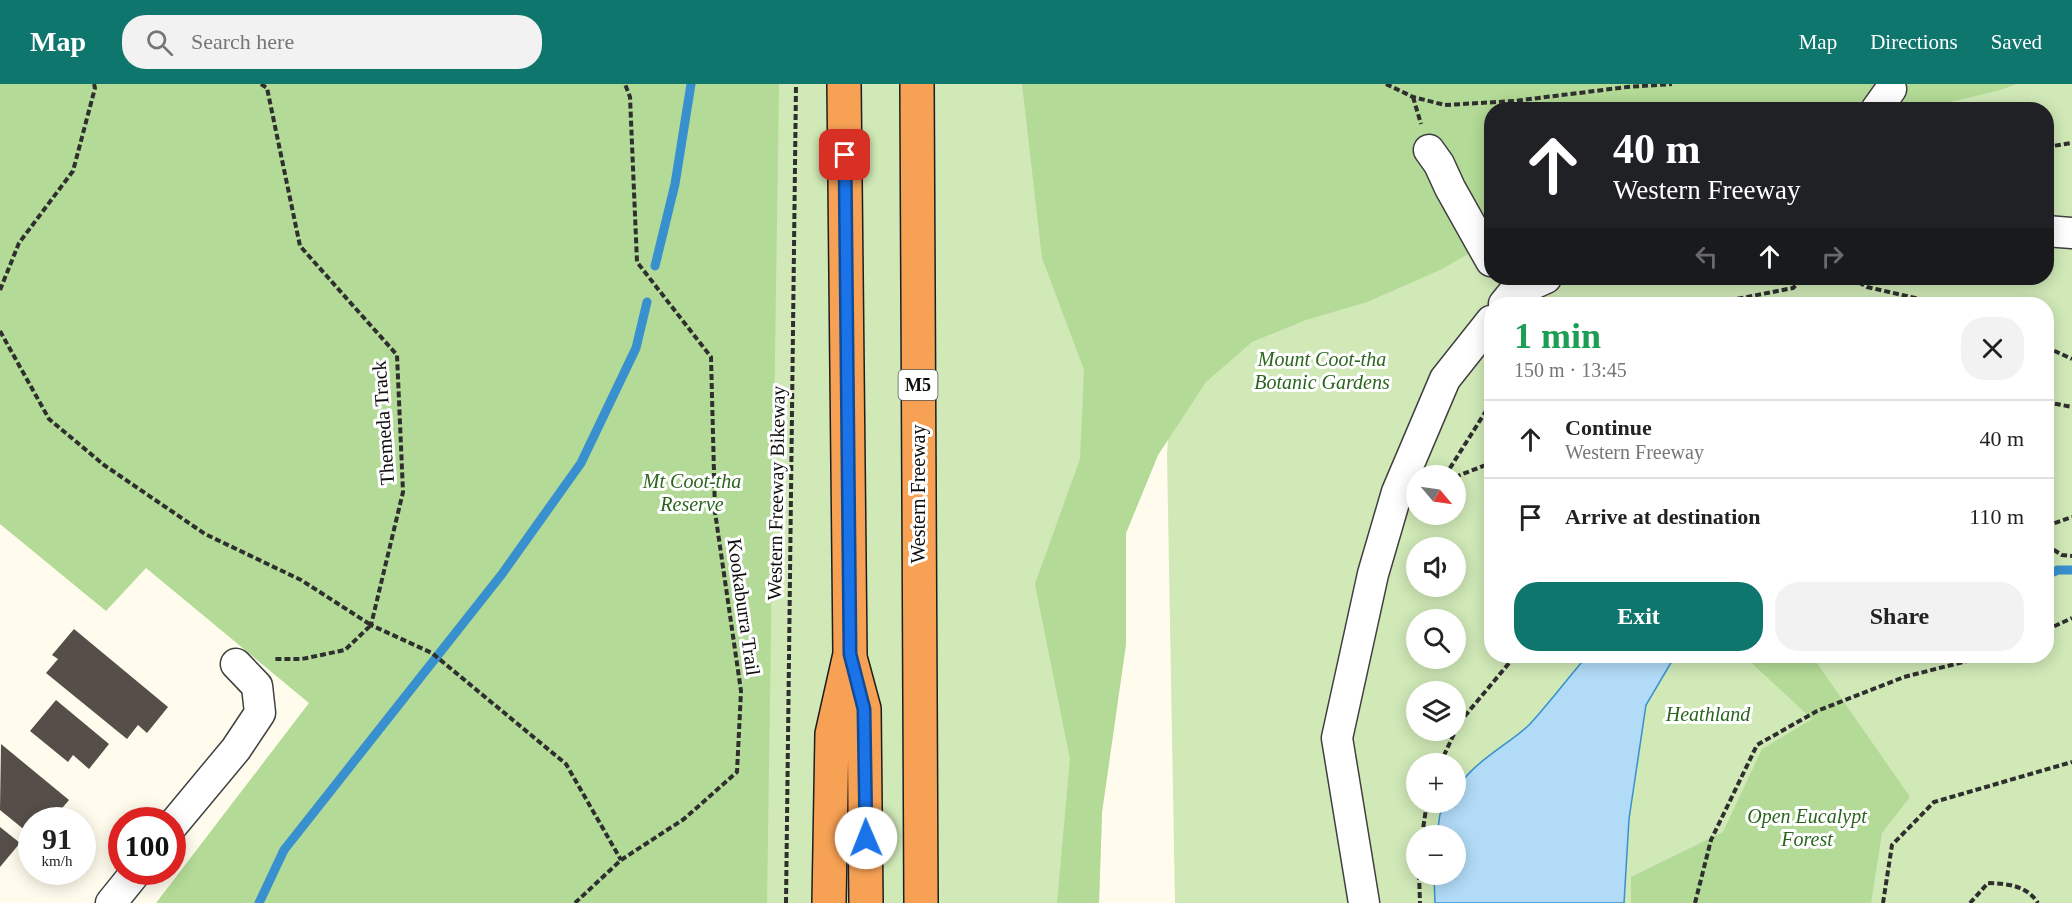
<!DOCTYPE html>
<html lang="en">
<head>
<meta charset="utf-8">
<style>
	body { margin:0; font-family:Georgia,serif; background:#f2f2f2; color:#222; height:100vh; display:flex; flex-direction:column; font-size:22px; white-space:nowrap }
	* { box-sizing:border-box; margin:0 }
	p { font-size:20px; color:#767676 }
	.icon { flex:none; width:33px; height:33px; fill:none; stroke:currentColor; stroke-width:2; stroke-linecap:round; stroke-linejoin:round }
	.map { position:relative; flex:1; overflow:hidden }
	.side { position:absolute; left:1484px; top:213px; width:570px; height:366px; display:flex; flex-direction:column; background:#fff; border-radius:24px; box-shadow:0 3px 15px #0003 }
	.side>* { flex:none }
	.top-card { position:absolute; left:1484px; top:18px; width:570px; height:183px; border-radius:24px; box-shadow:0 3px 15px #0003; background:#202124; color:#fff; overflow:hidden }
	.needle { width:39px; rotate:119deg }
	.buttons { position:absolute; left:1406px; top:381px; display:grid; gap:12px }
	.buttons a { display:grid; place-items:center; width:60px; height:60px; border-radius:50%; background:#fff; box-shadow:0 3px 15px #0003; font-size:30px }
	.speed { position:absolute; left:18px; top:723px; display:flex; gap:12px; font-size:30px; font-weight:700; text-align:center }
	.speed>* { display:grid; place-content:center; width:78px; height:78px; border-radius:50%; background:#fff; box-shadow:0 3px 15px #0003; line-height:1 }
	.speed small { font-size:15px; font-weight:400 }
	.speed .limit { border:9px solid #d22; background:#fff; color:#111 }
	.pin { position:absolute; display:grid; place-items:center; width:51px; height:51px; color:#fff; margin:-26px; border-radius:12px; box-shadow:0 3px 9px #0006 }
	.me { position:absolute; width:66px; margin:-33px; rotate:359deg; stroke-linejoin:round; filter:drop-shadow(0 0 4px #0008) }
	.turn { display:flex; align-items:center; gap:21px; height:126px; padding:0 30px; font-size:27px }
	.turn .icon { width:78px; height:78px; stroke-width:2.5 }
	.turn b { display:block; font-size:42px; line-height:51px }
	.lanes { display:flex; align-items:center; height:57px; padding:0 30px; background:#0003; justify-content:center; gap:30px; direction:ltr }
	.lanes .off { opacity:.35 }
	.round { display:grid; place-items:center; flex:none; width:63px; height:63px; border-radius:24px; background:#f2f2f2 }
	.head { display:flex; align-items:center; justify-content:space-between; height:102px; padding:0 30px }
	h1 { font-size:36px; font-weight:800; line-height:45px; color:#1e9e55 }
	.action { display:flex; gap:12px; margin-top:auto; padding:12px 30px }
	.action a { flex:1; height:69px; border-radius:24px; background:#0f766e; color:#fff; font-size:24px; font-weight:800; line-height:69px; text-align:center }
	.action a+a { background:#f2f2f2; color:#222 }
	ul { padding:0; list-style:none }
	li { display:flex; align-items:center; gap:18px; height:78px; padding:0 30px; border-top:2px solid #e0e0e0 }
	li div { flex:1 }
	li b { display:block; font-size:22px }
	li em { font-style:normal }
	header { display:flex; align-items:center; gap:36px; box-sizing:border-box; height:84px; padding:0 30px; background:#0f766e; color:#fff }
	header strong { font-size:28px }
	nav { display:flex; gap:33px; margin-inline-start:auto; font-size:21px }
	.search { width:420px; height:54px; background:#f2f2f2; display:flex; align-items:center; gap:15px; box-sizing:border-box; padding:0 21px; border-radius:24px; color:#767676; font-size:22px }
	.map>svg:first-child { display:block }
	.green { fill:#d0e9b7; fill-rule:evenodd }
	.forest { fill:#b3da96 }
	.water { fill:#b1dbf7; stroke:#3890ce; stroke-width:1.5 }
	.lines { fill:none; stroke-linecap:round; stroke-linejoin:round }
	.stream { stroke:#3890ce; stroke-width:9 }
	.building { fill:#564e49 }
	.minor-casing { stroke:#404040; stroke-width:33 }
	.highway-casing { stroke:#1e1e1e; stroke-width:36 }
	.path { stroke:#2f2f2f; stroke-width:4; stroke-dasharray:6 3; stroke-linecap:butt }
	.minor { stroke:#fff; stroke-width:30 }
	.highway { stroke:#f6a154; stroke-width:33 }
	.route-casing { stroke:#114b97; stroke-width:15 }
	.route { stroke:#1a73e8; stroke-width:10 }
	.labels { text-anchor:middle; stroke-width:6; stroke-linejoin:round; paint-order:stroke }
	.shield { fill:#fff; stroke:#565656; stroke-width:1.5 }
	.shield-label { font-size:18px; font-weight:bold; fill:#0d0d0d }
	.park-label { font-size:20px; font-style:italic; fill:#2a651d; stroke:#fff }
	.street-label { font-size:20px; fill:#0d0d0d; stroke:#fff }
</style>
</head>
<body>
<header>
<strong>Map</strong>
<div class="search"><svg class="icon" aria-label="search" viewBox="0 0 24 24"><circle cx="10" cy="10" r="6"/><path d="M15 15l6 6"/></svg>Search here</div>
<nav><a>Map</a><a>Directions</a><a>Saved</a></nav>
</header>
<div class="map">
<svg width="2072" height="819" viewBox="0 0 2072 819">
	<rect width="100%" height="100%" fill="#fffced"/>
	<path class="green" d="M 0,0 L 2072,0 L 2072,819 L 1175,819 L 1167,370 L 1168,356 L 1158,371 L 1126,449 L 1126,560 L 1102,728 L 1099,819 L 172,819 L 333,620 ZM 1491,26 L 2046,26 L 2046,194 L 1491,194 ZM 1491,220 L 2046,220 L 2046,572 L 1491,572 ZM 1416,392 L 1455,392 L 1455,430 L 1416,430 ZM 1416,464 L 1455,464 L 1455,502 L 1416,502 ZM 1416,536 L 1455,536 L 1455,574 L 1416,574 ZM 1416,608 L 1455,608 L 1455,646 L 1416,646 ZM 1416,680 L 1455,680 L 1455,718 L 1416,718 ZM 1416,752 L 1455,752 L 1455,790 L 1416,790 Z"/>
	<g class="forest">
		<polygon points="0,0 779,0 767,819 156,819 309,619 146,484 106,527 0,440"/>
		<polygon points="1022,0 2016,0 2001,6 1916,26 1491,26 1491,157 1440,186 1367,218 1306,236 1252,258 1206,298 1158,371 1126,449 1126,560 1102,728 1099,819 1057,819 1070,675 1035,500 1080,375 1084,286 1042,174"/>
		<polygon points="1744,572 1812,572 1910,713 1882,749 1871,819 1631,819 1631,793 1723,748 1762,665 1812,635"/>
	</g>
	<path class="water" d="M 1587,572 L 1675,572 L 1646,621 L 1629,735 L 1624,819 L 1435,819 L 1434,791 L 1455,790 L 1455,752 L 1437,751 L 1440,730 L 1449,719 L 1455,718 C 1455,686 1510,661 1530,640 C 1550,618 1568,594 1587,572 Z"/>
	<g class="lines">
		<g class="stream">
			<polyline points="655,182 675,100 691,0"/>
			<polyline points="2046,491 2058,486 2072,486"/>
			<polyline points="259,819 284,766 502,490 581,379 636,264 647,218"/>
		</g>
	</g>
	<g class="building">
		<polygon points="74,545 168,623 147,649 138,641 127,655 46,589 58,575 52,571"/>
		<polygon points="56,616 109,660 89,685 73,671 68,678 30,647"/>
		<polygon points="1,660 69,716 52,736 32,736 32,752 0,726"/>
		<polygon points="0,743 20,759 0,783"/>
	</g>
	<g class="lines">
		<g class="minor-casing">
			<g id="minor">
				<polyline points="1876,26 1891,5"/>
				<polyline points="1429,66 1439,80 1450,104 1491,177"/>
				<polyline points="2046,147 2072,149"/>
				<polyline points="1504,220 1513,209 1546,194"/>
				<polyline points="172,742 236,665 260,629 257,602 236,580"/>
				<polyline points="111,819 136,788"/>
				<polyline points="1364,819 1337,654 1373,490 1397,408 1445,295 1491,237"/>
			</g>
		</g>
		<g class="highway-casing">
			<g id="highway">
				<polyline points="917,0 921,819"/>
				<polyline points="851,577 864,625 866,819"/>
				<polyline points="829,819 832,650 850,570 844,0"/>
			</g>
		</g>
		<g class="path">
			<polyline points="261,0 267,4 300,162 397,271 403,408 371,541 432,569 566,680 621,776"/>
			<polyline points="1386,0 1413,13 1445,21 1514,17 1627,3 1672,0"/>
			<polyline points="1413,13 1421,40"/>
			<polyline points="2046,63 2072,59"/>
			<polyline points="1851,194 1867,203 1942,220"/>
			<polyline points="0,206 19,159 73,87 95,4 94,0"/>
			<polyline points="1711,220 1793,204 1803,194"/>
			<polyline points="0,247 49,335 104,381 205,450 301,496 371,541 345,566 302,575 273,575"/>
			<polyline points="2046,263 2072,275"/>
			<polyline points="2046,318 2072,323"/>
			<polyline points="1445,392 1491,319"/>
			<polyline points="1455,393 1491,379"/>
			<polyline points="2046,442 2072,433"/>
			<polyline points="2046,461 2062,471 2072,472"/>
			<polyline points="2046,546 2072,534"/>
			<polyline points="1440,680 1459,639 1515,572"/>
			<polyline points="1422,752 1427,718"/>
			<polyline points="1419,790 1420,819"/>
			<polyline points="575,819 621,776 684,735 737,688 741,607 715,428 711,273 637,178 630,13 625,0"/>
			<polyline points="786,819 796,0"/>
			<polyline points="1695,819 1711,756 1757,661 1817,627 1904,593 1987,572"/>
			<polyline points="1883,819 1892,761 1934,718 2072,678"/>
			<path d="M 1970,819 L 1988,799 C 2008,800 2026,801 2038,819"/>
		</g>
		<use href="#minor" class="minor"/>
		<use href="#highway" class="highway"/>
	</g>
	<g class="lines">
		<g class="route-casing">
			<polyline id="route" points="845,71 850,570 864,625 866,754"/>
		</g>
		<use href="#route" class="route"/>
	</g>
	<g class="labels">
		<rect class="shield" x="898.5" y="286" width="39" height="30" rx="4.5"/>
		<g class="shield-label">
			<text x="918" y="307">M5</text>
		</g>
		<g class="park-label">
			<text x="1322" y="282">Mount Coot-tha<tspan x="1322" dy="23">Botanic Gardens</tspan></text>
			<text x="692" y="404">Mt Coot-tha<tspan x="692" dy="23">Reserve</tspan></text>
			<text x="1708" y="637">Heathland</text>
			<text x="1807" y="739">Open Eucalypt<tspan x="1807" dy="23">Forest</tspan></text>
		</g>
		<g class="street-label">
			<text transform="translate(383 339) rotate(-94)" y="7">Themeda Track</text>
			<text transform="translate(776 409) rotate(-89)" y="7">Western Freeway Bikeway</text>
			<text transform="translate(918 410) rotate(-90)" y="7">Western Freeway</text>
			<text transform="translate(744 523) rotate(82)" y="7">Kookaburra Trail</text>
		</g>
	</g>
</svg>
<div class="buttons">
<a><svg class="needle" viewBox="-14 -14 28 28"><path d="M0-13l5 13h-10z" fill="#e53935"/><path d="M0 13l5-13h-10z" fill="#767676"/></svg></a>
<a><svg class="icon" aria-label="sound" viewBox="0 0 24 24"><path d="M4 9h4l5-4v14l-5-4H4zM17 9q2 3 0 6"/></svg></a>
<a><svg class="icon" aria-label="search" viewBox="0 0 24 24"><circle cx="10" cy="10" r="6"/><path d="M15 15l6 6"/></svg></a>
<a><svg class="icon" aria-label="layers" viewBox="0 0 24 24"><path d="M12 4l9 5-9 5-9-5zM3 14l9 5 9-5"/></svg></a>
<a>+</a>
<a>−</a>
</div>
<div class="speed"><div>91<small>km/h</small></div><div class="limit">100</div></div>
<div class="pin" style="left:845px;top:71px;background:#d93025"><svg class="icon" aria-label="arrive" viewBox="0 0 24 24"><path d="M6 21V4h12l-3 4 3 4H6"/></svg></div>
<svg class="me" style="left:866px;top:754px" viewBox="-20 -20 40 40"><circle r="19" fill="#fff"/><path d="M0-13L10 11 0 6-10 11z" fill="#1a73e8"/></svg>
<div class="top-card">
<div class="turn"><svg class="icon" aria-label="ahead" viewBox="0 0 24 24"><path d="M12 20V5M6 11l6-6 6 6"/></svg><div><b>40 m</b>Western Freeway</div></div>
<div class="lanes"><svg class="icon off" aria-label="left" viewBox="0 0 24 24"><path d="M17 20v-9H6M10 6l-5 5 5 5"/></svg><svg class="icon" aria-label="ahead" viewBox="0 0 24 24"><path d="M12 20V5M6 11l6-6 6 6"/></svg><svg class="icon off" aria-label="right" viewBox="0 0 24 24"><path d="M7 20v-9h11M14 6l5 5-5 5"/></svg></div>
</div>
<section class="side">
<div class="head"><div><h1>1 min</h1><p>150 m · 13:45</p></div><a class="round"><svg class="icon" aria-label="close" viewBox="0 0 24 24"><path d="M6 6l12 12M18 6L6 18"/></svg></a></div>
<ul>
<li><svg class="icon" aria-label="ahead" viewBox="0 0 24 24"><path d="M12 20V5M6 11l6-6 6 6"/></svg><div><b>Continue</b><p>Western Freeway</p></div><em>40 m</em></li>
<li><svg class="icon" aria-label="arrive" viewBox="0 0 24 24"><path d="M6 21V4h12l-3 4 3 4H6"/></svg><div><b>Arrive at destination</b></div><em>110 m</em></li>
</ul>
<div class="action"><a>Exit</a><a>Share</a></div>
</section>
</div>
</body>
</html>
